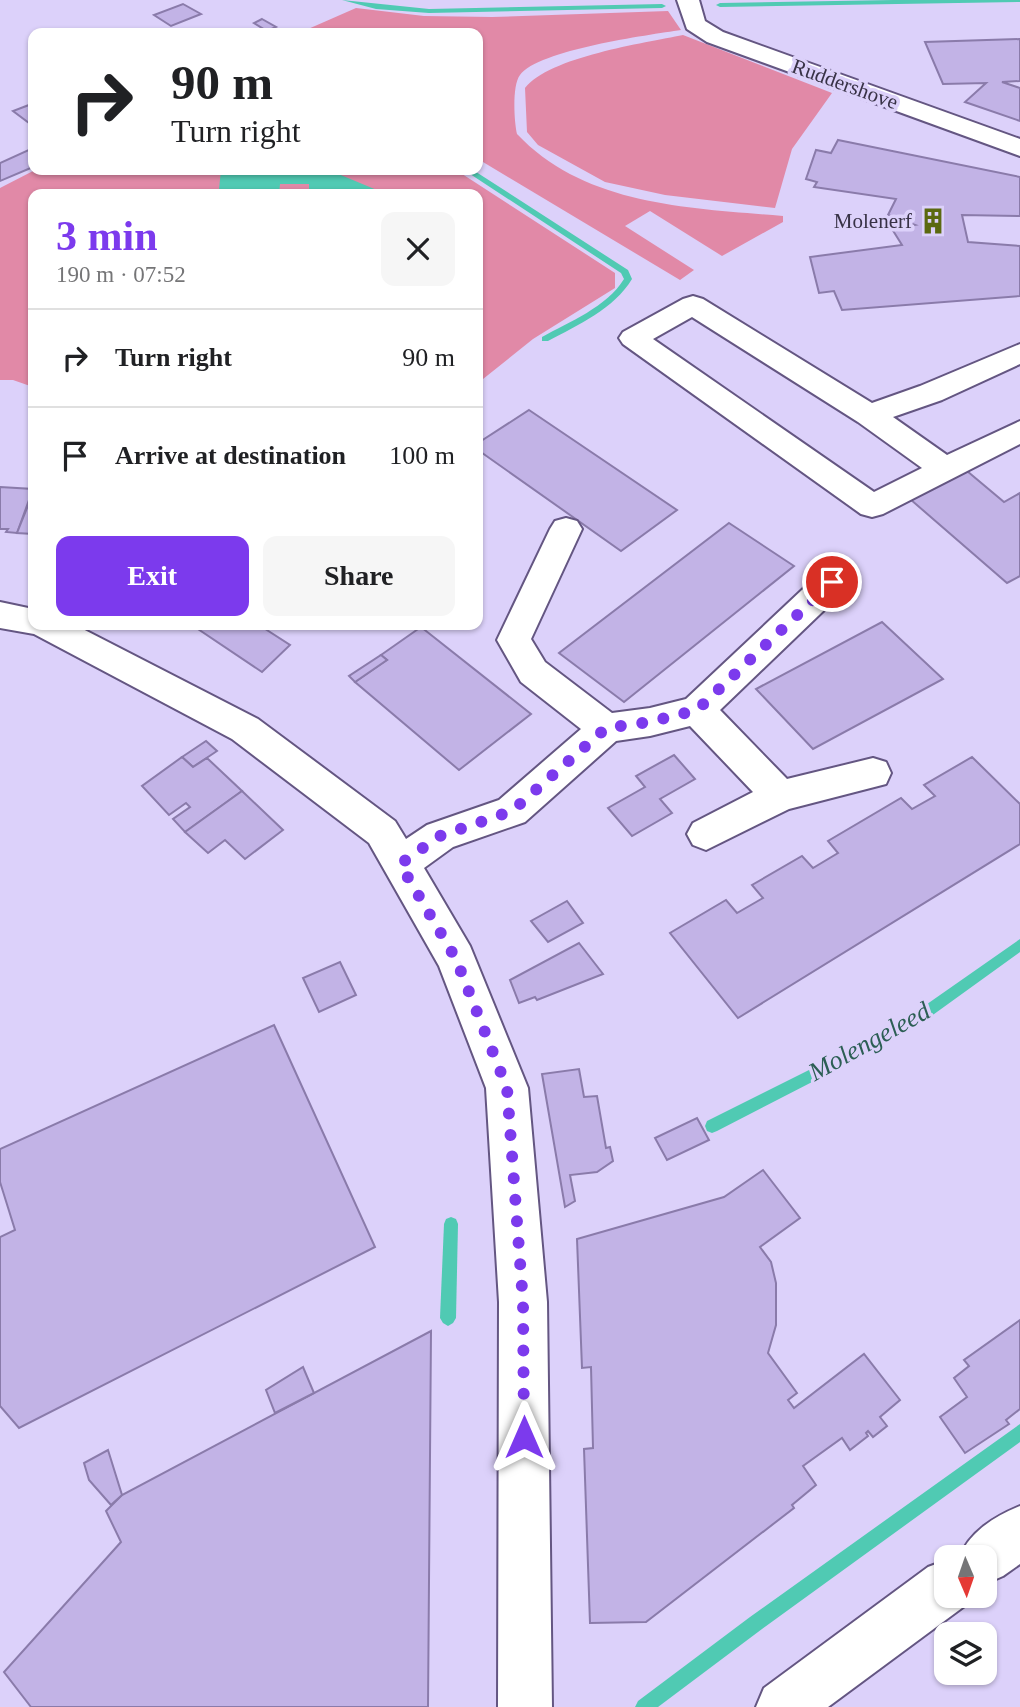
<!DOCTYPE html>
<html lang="en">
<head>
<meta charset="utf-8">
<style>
	body { margin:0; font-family:Georgia,serif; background:#f6f6f6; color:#202124; height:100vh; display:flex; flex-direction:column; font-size:26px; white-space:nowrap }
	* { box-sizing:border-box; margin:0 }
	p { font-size:23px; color:#757577 }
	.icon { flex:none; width:38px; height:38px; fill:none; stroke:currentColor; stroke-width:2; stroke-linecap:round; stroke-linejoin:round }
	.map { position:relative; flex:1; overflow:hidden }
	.sheet { position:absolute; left:28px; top:189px; width:455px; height:441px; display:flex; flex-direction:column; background:#fff; border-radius:14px; box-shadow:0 2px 5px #0004 }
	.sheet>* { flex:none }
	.guide { position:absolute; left:28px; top:28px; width:455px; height:147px; border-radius:14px; box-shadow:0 2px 5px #0004; background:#fff; color:#202124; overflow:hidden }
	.needle { width:46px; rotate:178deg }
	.buttons { position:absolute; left:934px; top:1545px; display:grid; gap:14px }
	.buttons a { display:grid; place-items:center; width:63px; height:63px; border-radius:14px; background:#fff; box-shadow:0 2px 5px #0004; font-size:35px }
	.pin { position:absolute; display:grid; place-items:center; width:60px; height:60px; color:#fff; margin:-30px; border:4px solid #fff; border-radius:50%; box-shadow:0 2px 7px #0007 }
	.me { position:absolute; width:77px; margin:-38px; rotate:0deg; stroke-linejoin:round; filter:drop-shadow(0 0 5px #0008) }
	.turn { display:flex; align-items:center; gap:24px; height:147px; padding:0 28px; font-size:32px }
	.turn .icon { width:91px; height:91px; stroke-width:2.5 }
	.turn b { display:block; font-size:49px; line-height:60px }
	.round { display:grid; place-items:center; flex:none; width:74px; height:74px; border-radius:14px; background:#f6f6f6 }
	.headline { display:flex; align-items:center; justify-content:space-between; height:119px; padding:0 28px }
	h1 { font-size:42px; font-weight:700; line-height:52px; color:#7c3aed }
	.cta { display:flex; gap:14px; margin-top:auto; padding:14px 28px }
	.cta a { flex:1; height:80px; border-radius:14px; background:#7c3aed; color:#fff; font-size:28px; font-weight:700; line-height:80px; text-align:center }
	.cta a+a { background:#f6f6f6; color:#202124 }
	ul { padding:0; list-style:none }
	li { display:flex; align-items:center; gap:21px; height:98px; padding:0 28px; border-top:2px solid #e0e0e0 }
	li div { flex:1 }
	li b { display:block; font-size:26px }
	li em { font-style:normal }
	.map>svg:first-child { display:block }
	.green { fill:#e189a7 }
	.water { fill:#50cab3 }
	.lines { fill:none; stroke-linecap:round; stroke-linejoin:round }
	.stream { fill:#50cab3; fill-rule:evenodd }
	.building { fill:#c2b3e6; stroke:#8a7baa; stroke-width:2 }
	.minor-casing { stroke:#645682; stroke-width:4 }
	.minor { fill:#fff; fill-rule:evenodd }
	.route { stroke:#7c3aed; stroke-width:12; stroke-dasharray:0 21.6 }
	.labels { text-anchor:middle; stroke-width:7; stroke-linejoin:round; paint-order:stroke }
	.far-street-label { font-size:21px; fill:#383246; stroke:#dcd1fa }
	.far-poi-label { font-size:21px; fill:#383246; stroke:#dcd1fa; text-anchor:end }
	.water-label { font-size:26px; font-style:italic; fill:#2c5e54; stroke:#dcd1fa }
</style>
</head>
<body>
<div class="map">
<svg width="1020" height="1707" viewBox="0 0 1020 1707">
	<rect width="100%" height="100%" fill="#dcd1fa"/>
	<g class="green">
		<path d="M 356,8 L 424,16 L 492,17 L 668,11 L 681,30 C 648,35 538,50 520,75 C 512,85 514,121 517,134 C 585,206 690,208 783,216 L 783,222 L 722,256 L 650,211 L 625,226 L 694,270 L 680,280 L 478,159 L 478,33 L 299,33 Z"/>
		<path d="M 683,35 L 832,93 L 792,149 L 775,208 L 665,195 L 605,182 L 538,145 L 527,132 L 525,88 C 549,57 644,43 683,35 Z"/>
		<polygon points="35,170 456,170 615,273 615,288 533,339 478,383 478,194 33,194 33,387 13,380 0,380 0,188"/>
	</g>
	<polygon class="water" points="221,170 336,170 336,173 384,193 309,194 309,184 280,184 279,194 49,194 219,189"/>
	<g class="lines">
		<g class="stream">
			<polygon points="342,0 429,9 662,4 666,6 662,8 429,13 376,9"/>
			<polygon points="893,0 1020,0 1020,2 720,7 716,5 720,3"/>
			<path d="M 464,170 L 473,170 L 628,270 L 632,279 C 614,309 578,325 548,341 L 542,341 L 542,337 C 569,322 607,307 624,279 L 621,273 Z"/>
			<polygon points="1020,939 1020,952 930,1017 851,1062 717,1131 712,1133 707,1131 705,1126 707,1121 841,1054 920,1009"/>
			<polygon points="451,1217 456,1219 458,1224 456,1318 453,1323 448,1326 443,1323 440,1318 444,1224 446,1219"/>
			<polygon points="1020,1424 1020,1442 762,1629 658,1707 635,1707 638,1701 750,1617"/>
		</g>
	</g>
	<g class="building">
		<polygon points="183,4 201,14 171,26 154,15"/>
		<polygon points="262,19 276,27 267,31 254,23"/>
		<polygon points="1020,39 1020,81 1002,82 1020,88 1020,121 965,102 986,83 943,84 925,42"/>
		<polygon points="29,105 33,108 33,126 13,111"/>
		<polygon points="838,140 1020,177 1020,216 962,215 968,242 1020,246 1020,296 842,310 834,291 819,293 810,257 902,245 892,229 915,225 888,215 896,199 814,187 817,182 806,179 816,150 831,153"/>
		<polygon points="33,148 33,167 0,181 0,163"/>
		<polygon points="529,410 677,510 621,551 478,450 478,443"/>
		<polygon points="967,471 1004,502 1020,493 1020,576 1007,583 910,499"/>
		<polygon points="0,487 33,489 17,533 6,532 8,529 0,529"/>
		<polygon points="33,493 33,534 17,533"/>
		<polygon points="729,523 794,566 624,702 559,653"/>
		<polygon points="882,622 943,679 813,749 756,689"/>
		<polygon points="192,625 259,625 290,645 262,672"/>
		<polygon points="421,627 531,714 459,770 355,682 387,660 381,655"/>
		<polygon points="381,655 387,660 355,682 349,676"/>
		<polygon points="206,741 217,751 193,767 182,757"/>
		<polygon points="674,755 695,779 660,799 672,813 632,836 608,808 645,787 636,776"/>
		<polygon points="182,757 193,767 207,758 242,791 185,832 173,819 190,807 186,803 169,815 142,786"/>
		<polygon points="972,757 1020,804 1020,844 738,1018 670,933 726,900 737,913 763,898 752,885 802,856 813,868 838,853 828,841 901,798 912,809 935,796 924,785"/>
		<polygon points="242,791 283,830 245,859 225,840 208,853 185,832"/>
		<polygon points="567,901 583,923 548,942 531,921"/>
		<polygon points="579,943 603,974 537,1000 535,997 519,1003 510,980"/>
		<polygon points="340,962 356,995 319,1012 303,978"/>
		<polygon points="274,1025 375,1247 19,1428 0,1406 0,1237 15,1230 0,1182 0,1149"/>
		<polygon points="579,1069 584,1097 597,1096 606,1148 610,1147 613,1161 597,1172 570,1175 575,1201 565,1207 542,1074"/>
		<polygon points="697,1118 709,1140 667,1160 655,1138"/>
		<polygon points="763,1170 800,1218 760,1247 771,1262 776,1283 776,1325 768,1353 797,1393 788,1400 794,1408 864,1354 900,1400 880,1417 887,1426 873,1437 868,1431 866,1433 868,1436 850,1450 842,1438 803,1466 816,1485 792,1505 794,1508 646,1622 590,1623 584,1449 593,1448 591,1367 582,1368 577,1239 724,1197"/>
		<polygon points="1020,1320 1020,1409 1006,1420 1009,1424 965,1453 940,1417 967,1397 954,1378 969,1366 964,1360"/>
		<polygon points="431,1331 428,1707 31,1707 4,1672 121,1542 106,1511 122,1495"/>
		<polygon points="303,1367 314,1393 275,1413 266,1390"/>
		<polygon points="108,1450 122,1495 111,1505 89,1480 84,1463"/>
	</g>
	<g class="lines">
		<g class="minor-casing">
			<g id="minor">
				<polygon points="677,0 699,0 705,21 723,32 1020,139 1020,156 707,42 687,29"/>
				<path d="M 693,296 L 703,299 L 872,403 L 920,386 L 1020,344 L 1020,364 L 942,400 L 893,417 L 947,455 L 1020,421 L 1020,444 L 883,514 L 872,517 L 861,514 L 623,344 L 619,338 L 623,332 L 683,299 ZM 692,317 L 858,422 L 922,468 L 874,492 L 653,339 Z"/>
				<polygon points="566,518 577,521 582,529 531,639 545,662 612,713 650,708 686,699 820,573 832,570 844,573 849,582 844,591 720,710 787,779 873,758 886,762 891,773 886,784 789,809 706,850 693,845 687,834 693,823 753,792 690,726 650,736 616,741 525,822 453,847 424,868 470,946 528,1088 547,1302 552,1707 498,1707 499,1302 486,1088 439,966 369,843 232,739 34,634 0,628 0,602 33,609 33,625 75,625 258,719 395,821 406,839 427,825 499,800 581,729 521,682 497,640 550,529 555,521"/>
				<path d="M 1020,1506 L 1020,1564 L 1003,1576 L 985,1584 L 985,1558 L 959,1558 C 970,1531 994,1517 1020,1506 Z"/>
				<polygon points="947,1560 947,1596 969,1596 966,1605 828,1707 756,1707 764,1688 928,1567"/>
			</g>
		</g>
		<use href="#minor" class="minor"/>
	</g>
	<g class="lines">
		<polyline class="route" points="524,1437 523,1302 507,1088 456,959 400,864 440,836 512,811 606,728 650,722 697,710 832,582"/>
	</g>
	<defs>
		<g id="building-bare" transform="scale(2.1)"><path d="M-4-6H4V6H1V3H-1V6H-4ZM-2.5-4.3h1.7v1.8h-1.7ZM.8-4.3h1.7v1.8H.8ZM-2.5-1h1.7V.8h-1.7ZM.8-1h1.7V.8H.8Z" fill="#5b6910" stroke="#dcd1fa" stroke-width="2.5" paint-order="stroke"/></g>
	</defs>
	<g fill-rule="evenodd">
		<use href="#building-bare" x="933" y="221"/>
	</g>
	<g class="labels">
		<g class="far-street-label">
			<text transform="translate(845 84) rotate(20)" y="7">Ruddershove</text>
		</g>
		<g class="far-poi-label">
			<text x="912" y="228">Molenerf</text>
		</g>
		<g class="water-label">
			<text transform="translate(869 1041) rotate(-29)" y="9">Molengeleed</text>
		</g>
	</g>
</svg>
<div class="buttons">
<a><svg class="needle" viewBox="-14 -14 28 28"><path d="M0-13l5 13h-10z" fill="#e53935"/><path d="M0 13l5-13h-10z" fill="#757577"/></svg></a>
<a><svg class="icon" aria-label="layers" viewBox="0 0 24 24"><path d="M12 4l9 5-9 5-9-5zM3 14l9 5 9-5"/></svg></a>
</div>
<div class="pin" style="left:832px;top:582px;background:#d93025"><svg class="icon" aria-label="arrive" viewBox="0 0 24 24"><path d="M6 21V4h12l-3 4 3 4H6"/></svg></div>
<svg class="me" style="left:524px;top:1437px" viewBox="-20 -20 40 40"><path d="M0-17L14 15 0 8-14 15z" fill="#7c3aed" stroke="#fff" stroke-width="4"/></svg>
<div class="guide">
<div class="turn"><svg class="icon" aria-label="right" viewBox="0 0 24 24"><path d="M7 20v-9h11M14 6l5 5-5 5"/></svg><div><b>90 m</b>Turn right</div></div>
</div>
<section class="sheet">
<div class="headline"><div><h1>3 min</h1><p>190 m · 07:52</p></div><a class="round"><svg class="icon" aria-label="close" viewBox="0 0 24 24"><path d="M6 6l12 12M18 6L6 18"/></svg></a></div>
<ul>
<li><svg class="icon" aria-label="right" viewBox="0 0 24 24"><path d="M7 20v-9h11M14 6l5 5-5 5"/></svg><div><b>Turn right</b></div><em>90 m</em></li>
<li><svg class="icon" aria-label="arrive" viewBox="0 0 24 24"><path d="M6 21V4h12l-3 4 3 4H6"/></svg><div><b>Arrive at destination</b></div><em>100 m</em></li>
</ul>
<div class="cta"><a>Exit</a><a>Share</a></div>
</section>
</div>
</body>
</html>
